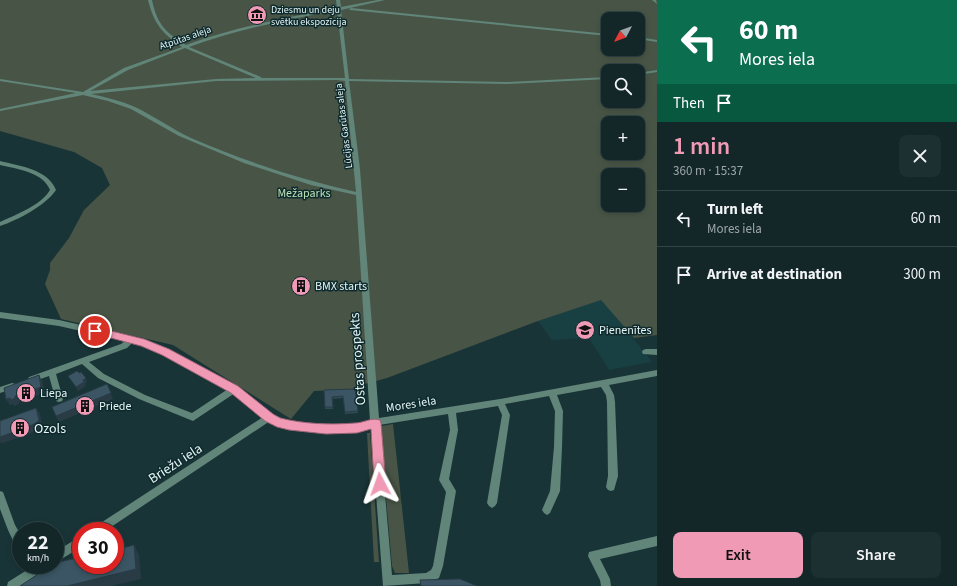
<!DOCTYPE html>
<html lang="en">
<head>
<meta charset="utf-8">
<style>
	body { margin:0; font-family:"Source Sans 3",sans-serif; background:#1c2f31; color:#f1f3f6; height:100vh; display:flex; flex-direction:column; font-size:15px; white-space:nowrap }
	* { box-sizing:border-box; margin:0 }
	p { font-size:13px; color:#9da5a8 }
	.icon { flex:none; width:22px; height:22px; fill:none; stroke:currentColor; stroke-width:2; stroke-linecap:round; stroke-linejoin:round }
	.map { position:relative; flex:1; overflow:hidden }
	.side { display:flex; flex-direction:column; background:#132729; width:300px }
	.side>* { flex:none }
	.top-card { background:#0b6e4f; color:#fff; overflow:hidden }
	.needle { width:26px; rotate:229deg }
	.buttons { position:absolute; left:601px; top:12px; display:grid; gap:8px }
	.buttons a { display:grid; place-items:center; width:44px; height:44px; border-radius:8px; background:#132729; box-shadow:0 2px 6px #0003,0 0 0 1px #324446; font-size:20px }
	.speed { position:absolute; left:12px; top:522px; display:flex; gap:8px; font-size:20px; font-weight:700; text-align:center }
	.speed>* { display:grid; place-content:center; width:52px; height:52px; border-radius:50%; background:#132729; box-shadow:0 2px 6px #0003,0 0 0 1px #324446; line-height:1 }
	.speed small { font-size:10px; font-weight:400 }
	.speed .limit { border:6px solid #d22; background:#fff; color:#111 }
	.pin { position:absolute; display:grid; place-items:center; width:34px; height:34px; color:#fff; margin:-17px; border:2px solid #fff; border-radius:50%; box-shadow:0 1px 4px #0007 }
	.me { position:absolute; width:44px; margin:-22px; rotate:356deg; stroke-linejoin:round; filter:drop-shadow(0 0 3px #0008) }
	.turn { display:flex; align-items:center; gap:14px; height:84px; padding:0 16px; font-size:18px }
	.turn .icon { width:52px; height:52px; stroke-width:2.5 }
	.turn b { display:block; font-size:28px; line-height:34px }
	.then { display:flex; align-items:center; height:38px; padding:0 16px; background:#0003; gap:8px; font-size:15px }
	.round { display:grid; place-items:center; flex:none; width:42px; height:42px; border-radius:8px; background:#1c2f31 }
	.summary { display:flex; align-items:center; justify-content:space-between; height:68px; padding:0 16px }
	h1 { font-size:24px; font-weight:600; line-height:30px; color:#f09ab5 }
	.cta { display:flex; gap:8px; margin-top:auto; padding:8px 16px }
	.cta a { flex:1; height:46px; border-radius:8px; background:#f09ab5; color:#111; font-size:16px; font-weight:600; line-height:46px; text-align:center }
	.cta a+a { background:#1c2f31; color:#f1f3f6 }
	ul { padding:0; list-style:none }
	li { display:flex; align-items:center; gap:12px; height:56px; padding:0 16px; border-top:1px solid #324446 }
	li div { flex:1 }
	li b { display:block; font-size:15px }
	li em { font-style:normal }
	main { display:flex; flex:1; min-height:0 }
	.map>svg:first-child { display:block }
	.built { fill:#183f42 }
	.green { fill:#485546; fill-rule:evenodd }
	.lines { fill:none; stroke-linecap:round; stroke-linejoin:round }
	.minor { fill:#618579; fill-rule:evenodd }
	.wall { fill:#334956 }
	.shaded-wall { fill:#293c46 }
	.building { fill:#3b5564; stroke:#293c46 }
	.route { fill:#f09ab5; stroke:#9c6476 }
	.labels { text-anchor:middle; stroke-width:3; stroke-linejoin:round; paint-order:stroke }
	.far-poi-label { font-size:10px; fill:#e5f5f6; stroke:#0e2a2c; text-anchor:start }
	.far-street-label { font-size:10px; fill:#e5f5f6; stroke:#0e2a2c }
	.park-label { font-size:12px; fill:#bde1b5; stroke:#0e2a2c }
	.poi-label { font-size:12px; fill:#e5f5f6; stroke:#0e2a2c; text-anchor:start }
	.street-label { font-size:12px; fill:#e5f5f6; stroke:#0e2a2c }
	.near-street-label { font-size:14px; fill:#e5f5f6; stroke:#0e2a2c }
	.near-poi-label { font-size:14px; fill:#e5f5f6; stroke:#0e2a2c; text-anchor:start }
</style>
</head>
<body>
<main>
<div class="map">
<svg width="657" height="586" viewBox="0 0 657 586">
	<rect width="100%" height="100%" fill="#193437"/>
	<polygon class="built" points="602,299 652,362 609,370 589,338 552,340 538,321"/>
	<g class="green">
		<path d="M 0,0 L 657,0 L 657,335 L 634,338 L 601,300 L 538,321 L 387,378 L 361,385 L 361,389 L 314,391 L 291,419 L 173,345 L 61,319 L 45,284 L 50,270 L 50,263 L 69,238 L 84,210 L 110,185 L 102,168 L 74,152 L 0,131 ZM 608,19 L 638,19 L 638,49 L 608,49 ZM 608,71 L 638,71 L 638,101 L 608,101 ZM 608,123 L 638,123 L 638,153 L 608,153 ZM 608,175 L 638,175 L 638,205 L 608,205 Z"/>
		<polygon points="393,424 409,573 395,573 392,566 380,429 382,426"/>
		<polygon points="367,433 370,433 379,562 374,562"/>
	</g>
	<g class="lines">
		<g class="minor">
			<path d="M 148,0 L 152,0 C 157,24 165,32 186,45 C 234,27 286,18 337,8 L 336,0 L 340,0 L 341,7 L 378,0 L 385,0 L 341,10 L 349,79 L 507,82 L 608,77 L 608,79 L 507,84 L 349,81 L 360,169 L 379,418 L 500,399 L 657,370 L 657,376 L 609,385 L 614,395 L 615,402 L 618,476 L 614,490 L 611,491 L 608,490 L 606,487 L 608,476 L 607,402 L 606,395 L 601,387 L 557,395 L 563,411 L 562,447 L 560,491 L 550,513 L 547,515 L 544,513 L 542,510 L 550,491 L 554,447 L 555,411 L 549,396 L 505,404 L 510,415 L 497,503 L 495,506 L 492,508 L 489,506 L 487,503 L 502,415 L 498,406 L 456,413 L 458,430 L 449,479 L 456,491 L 443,566 L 439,578 L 427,583 L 383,586 L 371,428 C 345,435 316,434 290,429 C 283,428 276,424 270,421 L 105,531 L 91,531 L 93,528 L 263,417 L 235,393 L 193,421 L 139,399 L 98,378 L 82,364 L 56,374 L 63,399 L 62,401 L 59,402 L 56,401 L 49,376 L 32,382 L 29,381 L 28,379 L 29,377 L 121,344 L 125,341 L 59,326 L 0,318 L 0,312 L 59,320 L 147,340 L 238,387 L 272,414 L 289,421 L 326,425 L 357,424 L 370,421 L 356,195 L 311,185 L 244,163 L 179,136 L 131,109 L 108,101 L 83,95 L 0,111 L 0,109 L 76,93 L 0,81 L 0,79 L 83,92 L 124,68 L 182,47 C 162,33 154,24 148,0 ZM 337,10 L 345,78 L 261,78 L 261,77 L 189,47 C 237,29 288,20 337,10 ZM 185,48 L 256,78 L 216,79 L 90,91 L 128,70 ZM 337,80 L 345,81 L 356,192 C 299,179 244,161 191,138 C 172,129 154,116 135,107 C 121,101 106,97 91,94 L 216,81 ZM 133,342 L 142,345 L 162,354 L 228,389 L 192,413 L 145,395 L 104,374 L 89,362 L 127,348 ZM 448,414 L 450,430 L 439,480 L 446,492 L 433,566 L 431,570 L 426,573 L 392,575 L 379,425 Z"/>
			<polygon points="652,0 656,0 657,4"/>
			<polygon points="351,8 608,34 608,36 350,10 349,9"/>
			<polygon points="638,37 657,40 657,42 638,39"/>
			<polygon points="657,70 657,72 638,75 638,73"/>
			<path d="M 0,161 C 19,166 48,169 56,190 C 45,206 18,220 0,226 L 0,222 C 17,214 40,206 50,190 C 43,172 17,169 0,165 Z"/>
			<polygon points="646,349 657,349 657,355 643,354 642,352 643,350"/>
			<polygon points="12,383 15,384 16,386 15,388 0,393 0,387"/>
			<polygon points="0,491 3,492 15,525 21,535 21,550 17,549 8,530 0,509"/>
			<polygon points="81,536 81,547 55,563 55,552"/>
			<polygon points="657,536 657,546 600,559 610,579 611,586 601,586 600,580 588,556 589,552"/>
			<polygon points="35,565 49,565 48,569 21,586 7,586 8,582"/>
		</g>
	</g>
	<g class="wall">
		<polygon points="295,280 308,287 298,290 295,284"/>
		<polygon points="355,389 358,413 345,414 343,398 332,399 333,409 325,409 324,390"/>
	</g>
	<g class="shaded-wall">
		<polygon points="308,283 308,287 298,290 298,286"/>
		<polygon points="39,375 42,381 45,393 19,402 19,404 14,406 13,404 10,405 6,399 15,396"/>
		<polygon points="86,378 87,382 85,384 86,386 78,391 76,387 83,380"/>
		<polygon points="107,384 113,399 59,422 56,416"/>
		<polygon points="36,408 40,414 42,426 39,429 18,439 17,438 3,443 2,442 0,443 0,437"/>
		<polygon points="134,545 139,555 141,579 111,586 67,586"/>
	</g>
	<g class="building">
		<polygon points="304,277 308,283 298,286 295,280"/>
		<polygon points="77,371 79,373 81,372 86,378 83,380 84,382 76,387 68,376"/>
		<polygon points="39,375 41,387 15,396 15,398 11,400 10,398 6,399 4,388"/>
		<polygon points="107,384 111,393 56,416 52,407"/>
		<polygon points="355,389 358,411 345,412 343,396 332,397 333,407 325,407 324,390"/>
		<polygon points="36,408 39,420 36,423 14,433 14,432 0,437 0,421"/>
		<polygon points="134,545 136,569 67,586 20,586 52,565 55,565 55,563 81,557 81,565 115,565 115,550"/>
		<polygon points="460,579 477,586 421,586 420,580"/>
	</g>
	<path class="route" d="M 95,327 L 144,339 L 169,349 L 238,386 L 273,414 L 280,418 C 304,424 330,425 355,423 C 363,423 372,417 380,420 L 381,423 L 386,484 L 384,488 L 380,490 L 376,488 L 374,484 L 371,429 L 357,433 L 326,434 L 289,430 L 277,427 L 265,421 L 231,393 L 162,355 L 141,346 L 92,333 L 91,331 L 92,328 Z"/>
	<defs>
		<g id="museum-disc" transform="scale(1)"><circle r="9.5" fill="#f09ab5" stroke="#0e2a2c"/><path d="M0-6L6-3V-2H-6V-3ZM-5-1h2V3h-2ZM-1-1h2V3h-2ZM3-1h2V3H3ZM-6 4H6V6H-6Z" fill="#111"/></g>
		<g id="building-disc" transform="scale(1)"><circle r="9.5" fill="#f09ab5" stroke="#0e2a2c"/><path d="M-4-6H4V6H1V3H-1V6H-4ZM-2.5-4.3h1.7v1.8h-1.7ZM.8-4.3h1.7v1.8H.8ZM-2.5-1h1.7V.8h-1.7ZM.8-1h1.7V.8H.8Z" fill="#111"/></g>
		<g id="school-disc" transform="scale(1)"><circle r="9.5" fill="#f09ab5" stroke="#0e2a2c"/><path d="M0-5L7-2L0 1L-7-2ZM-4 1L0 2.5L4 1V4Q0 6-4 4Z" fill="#111"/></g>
	</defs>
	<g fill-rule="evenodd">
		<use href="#museum-disc" x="257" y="15"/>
		<use href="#building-disc" x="301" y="286"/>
		<use href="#school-disc" x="585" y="330"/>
		<use href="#building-disc" x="26" y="393"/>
		<use href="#building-disc" x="85" y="406"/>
		<use href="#building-disc" x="20" y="428"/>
	</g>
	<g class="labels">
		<g class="far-poi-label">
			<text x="271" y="13">Dziesmu un deju<tspan x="271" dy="12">svētku ekspozīcija</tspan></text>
		</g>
		<g class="far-street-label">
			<text transform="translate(185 37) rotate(-19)" y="4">Atpūtas aleja</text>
			<text transform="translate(343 126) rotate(-97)" y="4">Lūcijas Garūtas aleja</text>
		</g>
		<g class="park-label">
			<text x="304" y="197">Mežaparks</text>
		</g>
		<g class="poi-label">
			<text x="315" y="290">BMX starts</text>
			<text x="599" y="334">Pienenītes</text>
			<text x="40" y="397">Liepa</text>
			<text x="99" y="410">Priede</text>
		</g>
		<g class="street-label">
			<text transform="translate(411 404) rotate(-9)" y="4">Mores iela</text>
		</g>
		<g class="near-street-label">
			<text transform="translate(357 359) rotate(-94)" y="5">Ostas prospekts</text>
			<text transform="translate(175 463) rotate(-33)" y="5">Briežu iela</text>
		</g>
		<g class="near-poi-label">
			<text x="34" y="433">Ozols</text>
		</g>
	</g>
</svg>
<div class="buttons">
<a><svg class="needle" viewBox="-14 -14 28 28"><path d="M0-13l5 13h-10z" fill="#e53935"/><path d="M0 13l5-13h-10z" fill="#9da5a8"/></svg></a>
<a><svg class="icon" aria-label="search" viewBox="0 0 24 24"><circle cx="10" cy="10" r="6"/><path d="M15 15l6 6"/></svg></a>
<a>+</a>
<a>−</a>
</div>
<div class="speed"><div>22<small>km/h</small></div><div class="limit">30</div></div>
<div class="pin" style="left:95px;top:331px;background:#d93025"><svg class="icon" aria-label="arrive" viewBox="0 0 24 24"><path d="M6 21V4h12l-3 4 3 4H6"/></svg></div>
<svg class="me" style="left:380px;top:484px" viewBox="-20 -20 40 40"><path d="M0-17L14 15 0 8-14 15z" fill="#f09ab5" stroke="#fff" stroke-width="4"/></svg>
</div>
<section class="side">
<div class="top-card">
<div class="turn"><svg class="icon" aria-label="left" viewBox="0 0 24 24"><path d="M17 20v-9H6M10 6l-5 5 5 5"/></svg><div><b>60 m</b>Mores iela</div></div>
<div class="then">Then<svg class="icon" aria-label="arrive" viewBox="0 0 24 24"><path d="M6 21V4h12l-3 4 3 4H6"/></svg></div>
</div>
<div class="summary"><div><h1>1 min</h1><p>360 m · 15:37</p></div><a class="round"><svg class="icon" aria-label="close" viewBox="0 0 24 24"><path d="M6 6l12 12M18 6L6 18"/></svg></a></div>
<ul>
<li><svg class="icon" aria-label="left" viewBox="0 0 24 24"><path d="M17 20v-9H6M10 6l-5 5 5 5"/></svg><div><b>Turn left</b><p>Mores iela</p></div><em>60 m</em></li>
<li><svg class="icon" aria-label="arrive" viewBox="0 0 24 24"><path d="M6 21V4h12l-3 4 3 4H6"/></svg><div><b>Arrive at destination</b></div><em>300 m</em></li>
</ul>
<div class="cta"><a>Exit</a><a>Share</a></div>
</section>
</main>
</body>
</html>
